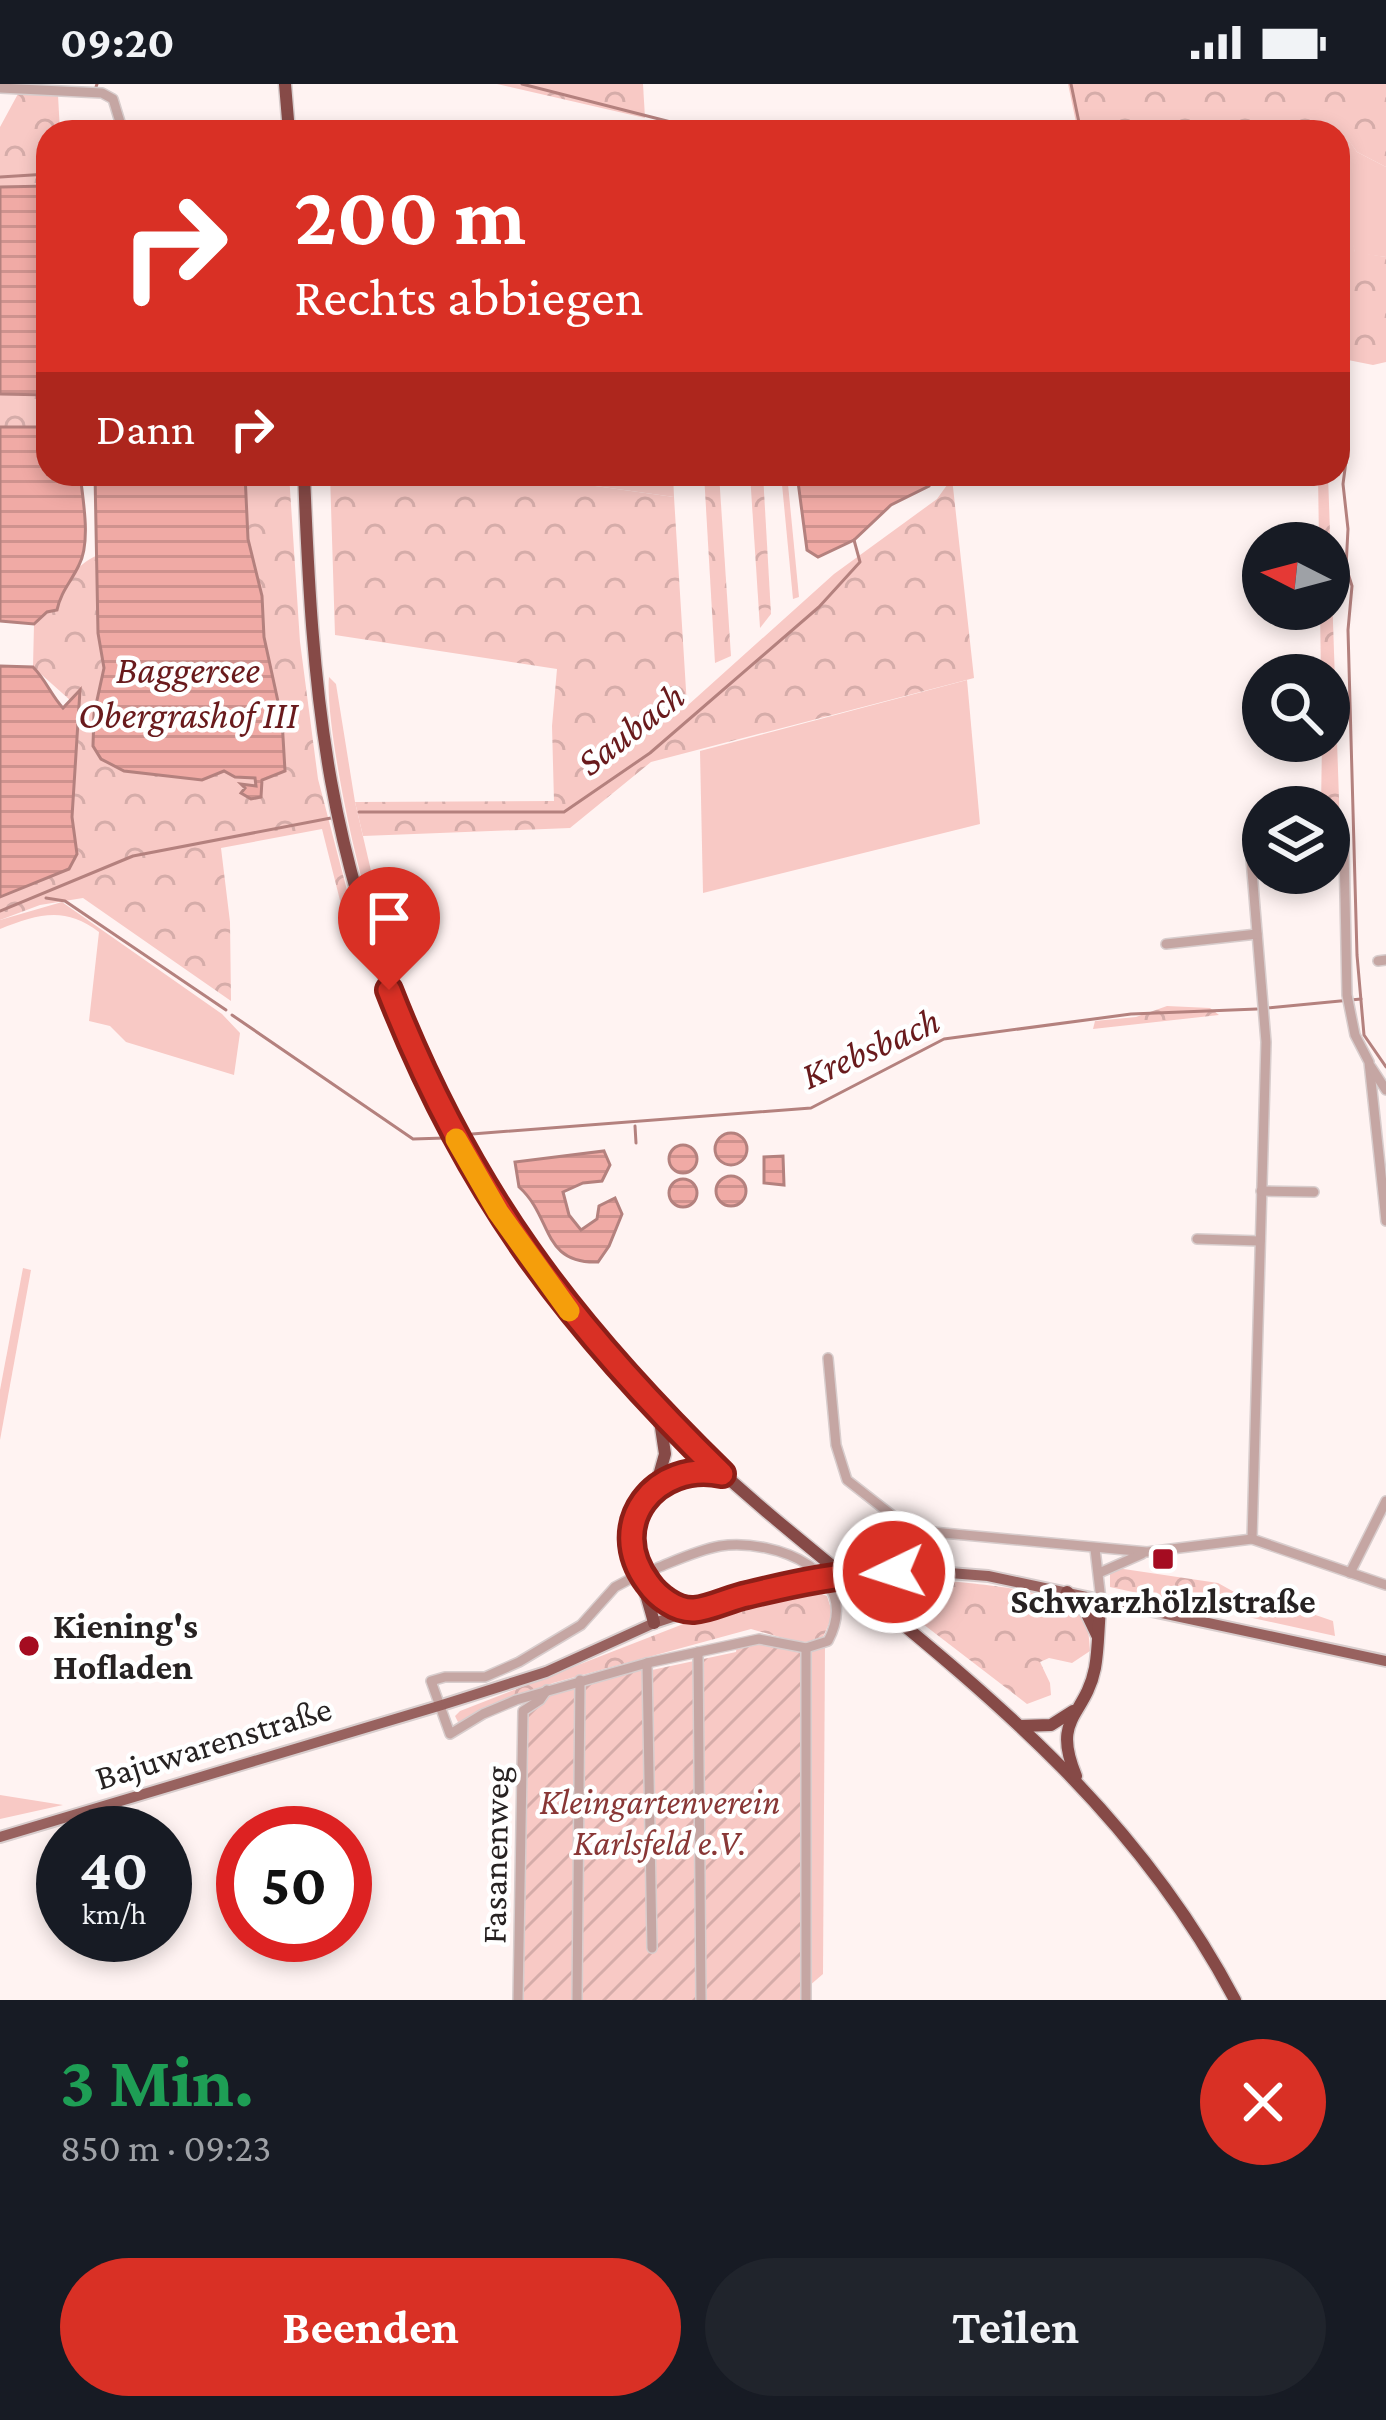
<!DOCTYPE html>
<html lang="de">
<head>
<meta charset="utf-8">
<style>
	body { margin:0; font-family:"Crimson Pro",serif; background:#20242c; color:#f1f3f6; height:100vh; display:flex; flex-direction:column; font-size:45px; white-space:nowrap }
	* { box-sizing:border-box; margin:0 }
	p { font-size:39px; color:#9ea1a6 }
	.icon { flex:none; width:66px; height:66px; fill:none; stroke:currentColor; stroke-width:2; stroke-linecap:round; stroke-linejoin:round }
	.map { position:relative; height:1916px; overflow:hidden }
	.panel { display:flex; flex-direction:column; background:#171b24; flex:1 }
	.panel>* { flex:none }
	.banner { position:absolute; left:36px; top:36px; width:1314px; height:366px; border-radius:36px; box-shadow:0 6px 18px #0003; background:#d93025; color:#fff; overflow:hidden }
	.needle { width:78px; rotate:276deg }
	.fabs { position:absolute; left:1242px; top:438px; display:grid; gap:24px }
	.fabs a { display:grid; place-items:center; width:108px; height:108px; border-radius:50%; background:#171b24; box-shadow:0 6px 18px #0003; font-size:60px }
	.speed { position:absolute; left:36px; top:1722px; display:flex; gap:24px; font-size:60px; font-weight:700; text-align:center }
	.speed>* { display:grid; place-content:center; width:156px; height:156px; border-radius:50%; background:#171b24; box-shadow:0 6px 18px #0003; line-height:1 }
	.speed small { font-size:30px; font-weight:400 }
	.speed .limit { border:18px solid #d22; background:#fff; color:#111 }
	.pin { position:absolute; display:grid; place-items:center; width:102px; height:102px; color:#fff; margin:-123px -51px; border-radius:50% 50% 50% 0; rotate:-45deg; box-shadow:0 0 12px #0007 }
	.pin .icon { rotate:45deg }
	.me { position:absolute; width:132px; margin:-66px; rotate:266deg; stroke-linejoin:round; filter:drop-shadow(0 0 9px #0008) }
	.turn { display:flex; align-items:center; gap:42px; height:252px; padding:0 60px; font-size:54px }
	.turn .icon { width:156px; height:156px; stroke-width:2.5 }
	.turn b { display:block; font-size:84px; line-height:102px }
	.then { display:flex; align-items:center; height:114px; padding:0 60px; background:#0003; gap:24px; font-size:45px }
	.round { display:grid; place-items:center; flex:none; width:126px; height:126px; border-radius:63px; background:#20242c }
	.head { display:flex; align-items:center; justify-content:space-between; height:204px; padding:0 60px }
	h1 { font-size:72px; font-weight:700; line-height:90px; color:#1e9e55 }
	.primary-button { display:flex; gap:24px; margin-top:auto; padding:24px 60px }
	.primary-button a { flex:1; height:138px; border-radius:72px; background:#d93025; color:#fff; font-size:48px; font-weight:700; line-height:138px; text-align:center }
	.primary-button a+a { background:#20242c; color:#f1f3f6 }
	.status { display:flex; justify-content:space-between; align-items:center; height:84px; padding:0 60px; background:#171b24; direction:ltr }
	.status svg { height:33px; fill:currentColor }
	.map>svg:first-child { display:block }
	.green { fill:#f8c9c5 }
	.forest { fill:url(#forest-crowns) }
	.garden { fill:url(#garden-furrows) }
	.water { fill:url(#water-rules); stroke:#b4817e; stroke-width:3 }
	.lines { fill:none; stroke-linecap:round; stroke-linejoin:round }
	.stream { stroke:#b4817e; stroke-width:3 }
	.minor-casing { stroke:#d8cdcd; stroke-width:12 }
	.major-casing { stroke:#d8cdcd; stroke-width:14 }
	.highway-casing { stroke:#d8cdcd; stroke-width:15 }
	.minor { stroke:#c5a6a3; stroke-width:9 }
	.major { stroke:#98625f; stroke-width:10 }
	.highway { stroke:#864a47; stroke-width:12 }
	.major-bridge-casing { stroke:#d8cdcd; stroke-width:14; stroke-linecap:butt }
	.major-bridge { stroke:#98625f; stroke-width:10 }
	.route-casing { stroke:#8d1f18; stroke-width:30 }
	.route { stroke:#d93025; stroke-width:21 }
	.slow { stroke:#f59e0b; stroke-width:21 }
	.poi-dot { fill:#a50c21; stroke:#fff; stroke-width:4.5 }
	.labels { text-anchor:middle; stroke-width:9; stroke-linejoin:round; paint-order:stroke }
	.poi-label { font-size:36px; font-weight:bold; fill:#272222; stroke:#fff }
	.street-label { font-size:36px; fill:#272222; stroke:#fff }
	.park-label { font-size:36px; font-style:italic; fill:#893736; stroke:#fff }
	.water-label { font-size:39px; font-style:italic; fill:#691a1c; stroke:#fff }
</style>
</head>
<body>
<div class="status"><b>09:20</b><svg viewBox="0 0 49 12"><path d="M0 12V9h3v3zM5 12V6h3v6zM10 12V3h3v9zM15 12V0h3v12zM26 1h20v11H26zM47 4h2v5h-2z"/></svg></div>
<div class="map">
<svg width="1386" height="1916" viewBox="0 0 1386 1916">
	<defs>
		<pattern id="forest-crowns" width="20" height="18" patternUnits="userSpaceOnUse" patternTransform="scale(3)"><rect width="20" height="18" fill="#f8c9c5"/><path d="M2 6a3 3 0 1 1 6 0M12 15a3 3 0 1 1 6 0" fill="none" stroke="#d5aca9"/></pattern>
		<pattern id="garden-furrows" width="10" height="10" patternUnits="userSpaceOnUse" patternTransform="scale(3)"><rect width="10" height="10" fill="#f8c9c5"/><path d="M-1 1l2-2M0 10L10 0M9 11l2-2" fill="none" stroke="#d5aca9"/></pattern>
		<pattern id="water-rules" width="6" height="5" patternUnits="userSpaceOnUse" patternTransform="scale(3)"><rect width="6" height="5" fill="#f0aaa5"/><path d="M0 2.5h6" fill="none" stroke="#ce928e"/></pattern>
	</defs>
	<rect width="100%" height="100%" fill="#fff3f2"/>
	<g class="green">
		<path d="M 1344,49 L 1357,68 L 1386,83 L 1386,173 L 1355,169 C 1345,128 1333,91 1344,49 Z"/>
		<polygon points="510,390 673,390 674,413 660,411"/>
		<polygon points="781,390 787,390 799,513 793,515"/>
		<path d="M 329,593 L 336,600 L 355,718 L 392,877 C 365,840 324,640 329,593 Z"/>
		<polygon points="967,596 980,740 703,809 700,667"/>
		<path d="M 62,818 L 222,930 L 240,949 L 234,991 L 126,958 L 110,942 L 89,937 L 99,848 C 65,822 38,830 0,845 L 0,836 Z"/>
		<polygon points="23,1184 31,1186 0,1356 0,1306"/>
		<polygon points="825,1561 823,1890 809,1902 809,1565"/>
		<polygon points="0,1711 63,1721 0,1735"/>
	</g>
	<g class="forest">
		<polygon points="498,0 643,0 645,34 497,0"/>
		<polygon points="1068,0 1386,0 1386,83 1357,68 1344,50 1338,71 1338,48 1078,48"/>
		<polygon points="19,8 58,11 60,48 48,48 48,102 0,103 0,43"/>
		<polygon points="1338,85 1355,168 1386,173 1386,278 1373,281 1338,274"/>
		<polygon points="0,310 48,311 48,343 0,343"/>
		<path d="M 245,390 L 289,390 L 300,558 L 318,695 L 355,837 L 349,852 L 322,745 L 221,764 L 230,838 L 231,917 L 83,814 L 40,821 L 0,836 L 0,813 L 68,785 L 77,770 L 72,733 L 78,608 L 71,617 L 33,583 L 34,540 L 47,528 L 57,526 C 63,502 74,481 98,471 L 98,549 L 104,584 L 94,630 L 93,662 L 101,675 L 124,687 L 202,696 L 225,687 L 235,693 L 256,693 L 256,703 L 244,701 L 242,708 L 251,715 L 262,696 L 282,636 L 264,553 L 262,512 L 248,455 Z"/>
		<polygon points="330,390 509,390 674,413 687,622 834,490 937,415 952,394 974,594 651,678 570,744 363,752 355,718 554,717 552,642 557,585 335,551"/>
		<polygon points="704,390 719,390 731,572 715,579"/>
		<polygon points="750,390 763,390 771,530 760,544"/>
		<polygon points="1318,390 1328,390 1340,745 1340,765 1329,765 1329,723 1321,723 1322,657 1329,657 1329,591 1321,591 1320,525 1329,525 1329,459 1319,459"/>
		<polygon points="1167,922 1210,924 1219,931 1093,945 1095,937 1136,933"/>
		<polygon points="1117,1484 1218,1499 1254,1519 1295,1524 1333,1537 1335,1552 1110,1503 1110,1488"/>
		<path d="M 938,1496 C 973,1500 1055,1504 1080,1530 C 1089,1539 1089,1554 1090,1567 L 1072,1579 L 1049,1574 L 1040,1578 L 1050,1599 L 1051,1611 L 1027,1620 L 880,1507 L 879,1501 L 884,1497 Z"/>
		<polygon points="806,1504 827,1512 833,1531 823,1553 806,1558 790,1556 751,1545 553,1599 465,1636 458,1638 455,1632 460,1627 709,1530"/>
	</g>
	<polygon class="garden" points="760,1557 801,1566 803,1571 802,1916 514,1916 519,1624 550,1606 650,1580 652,1586 736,1568 737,1561"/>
	<g class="water">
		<polygon points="48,102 48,311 0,310 0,103"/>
		<path d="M 0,343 L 48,343 L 48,390 L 80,390 C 83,416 91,458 79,481 C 71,498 61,507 57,526 L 47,528 L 34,540 L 0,537 Z"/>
		<polygon points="95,390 245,390 248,455 262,512 264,553 282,636 285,687 262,696 261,713 251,715 241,709 245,704 241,700 256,702 255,694 235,693 224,687 202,696 124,687 101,675 93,662 94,630 104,584 98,549"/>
		<polygon points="797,390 930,390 929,402 891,421 854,456 818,473 807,466"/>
		<path d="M 0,582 L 33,583 C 46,596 51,611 63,624 L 80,606 L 72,733 L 77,770 L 69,785 L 0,813 Z"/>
		<circle cx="731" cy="1065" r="16"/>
		<circle cx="683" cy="1075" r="14"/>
		<path d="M 604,1067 L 610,1081 L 602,1097 L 583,1099 L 563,1108 L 569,1131 L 581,1146 L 597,1135 L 599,1122 L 615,1114 L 622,1130 L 609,1162 L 598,1178 C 541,1180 553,1133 519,1103 L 515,1078 Z"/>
		<polygon points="783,1072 784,1101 764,1099 764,1073"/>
		<circle cx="731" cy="1107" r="15"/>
		<circle cx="683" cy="1109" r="14"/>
	</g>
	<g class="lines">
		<g class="stream">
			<polyline points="522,0 710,48"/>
			<polyline points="1071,0 1081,48"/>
			<polyline points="96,3 97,0"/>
			<polyline points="91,48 93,43"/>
			<polyline points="0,93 48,90"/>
			<polyline points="1338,314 1348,362 1343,400 1348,445 1346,483 1352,502 1348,546 1357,871 1364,951 1386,983"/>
			<polyline points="359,728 564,728 650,669 819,523 860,478 854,456"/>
			<polyline points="46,814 65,817 226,926"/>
			<polyline points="0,827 133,772 331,734"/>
			<polyline points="1267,924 1361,915"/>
			<polyline points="232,931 413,1055 445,1054"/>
			<polyline points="635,1042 636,1059"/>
			<polyline points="472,1050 811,1024 944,955 1131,930 1257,925"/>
		</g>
		<g class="minor-casing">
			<g id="minor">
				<polyline points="0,4 102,9 113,15 123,48"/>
				<polyline points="1344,763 1347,911 1355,951 1369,978 1386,1137"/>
				<polyline points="1251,775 1266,958 1252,1455"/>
				<polyline points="1166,860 1257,850"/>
				<polyline points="1378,877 1386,876"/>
				<polyline points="1371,983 1386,1006"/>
				<polyline points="1261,1107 1314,1108"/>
				<polyline points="1197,1155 1260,1157"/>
				<polyline points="828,1274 836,1361 847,1396 911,1446 1147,1468 1252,1455 1386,1501"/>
				<polyline points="1095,1465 1101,1516"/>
				<polyline points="1099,1489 1142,1470"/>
				<polyline points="1350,1489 1386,1417"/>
				<path d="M 634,1493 L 615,1503 L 581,1541 L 519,1578 L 485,1593 L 445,1593 L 431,1597 L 450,1650 L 483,1630 L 516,1616 L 647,1579 L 759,1555 L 806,1564 L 828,1557 C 864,1489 776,1454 720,1462 C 698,1466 677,1476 657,1484"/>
				<polyline points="806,1564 806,1916"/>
				<polyline points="698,1568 701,1916"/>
				<polyline points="647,1579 652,1864"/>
				<polyline points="518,1916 523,1627 540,1616 547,1606"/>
				<polyline points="577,1916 580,1596"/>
			</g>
		</g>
		<g class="major-casing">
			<g id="major">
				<polyline points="864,1488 924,1487 988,1492 1386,1577"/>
				<polyline points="0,1753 442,1621 546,1588 654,1539 715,1519 815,1494"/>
			</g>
		</g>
		<g class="highway-casing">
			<g id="highway">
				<polyline points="285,0 289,48"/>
				<path d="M 304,390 C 308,493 313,596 331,697 C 384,991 546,1244 774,1434 C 952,1583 1124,1705 1235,1916"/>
				<polyline points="656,1402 665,1370 659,1330"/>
				<polyline points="648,1499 659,1513 692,1526"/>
				<polyline points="1067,1508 1086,1528 1097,1551"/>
				<path d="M 654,1539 C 643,1493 610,1427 665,1397 C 684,1387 700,1386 721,1390"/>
				<polyline points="1020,1642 1051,1641 1073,1627"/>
				<path d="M 1076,1692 C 1051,1632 1085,1634 1095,1584 C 1099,1562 1098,1538 1101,1516"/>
			</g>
		</g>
		<use href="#minor" class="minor"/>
		<use href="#major" class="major"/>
		<use href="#highway" class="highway"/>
		<g class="major-bridge-casing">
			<polyline id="major-bridge" points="815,1494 864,1488"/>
		</g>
		<use href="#major-bridge" class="major-bridge"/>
	</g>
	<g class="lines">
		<g class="route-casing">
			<path id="route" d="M 389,906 C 468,1108 568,1240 722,1390 C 656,1376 604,1440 648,1499 C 657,1512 676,1527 694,1526 C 710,1525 731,1514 747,1511 C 796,1499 843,1489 894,1488"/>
		</g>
		<use href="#route" class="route"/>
		<polyline class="slow" points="456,1055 498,1128 569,1227"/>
	</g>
	<g class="poi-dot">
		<rect x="1151" y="1463" width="24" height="24" rx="6"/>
		<circle cx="29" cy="1562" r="12"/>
	</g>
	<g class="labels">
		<g class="poi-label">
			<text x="1163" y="1529">Schwarzhölzlstraße</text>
			<text x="53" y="1554" text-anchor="start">Kiening's<tspan x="53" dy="41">Hofladen</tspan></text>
		</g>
		<g class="street-label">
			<text transform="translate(213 1658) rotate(-17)" y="13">Bajuwarenstraße</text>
			<text transform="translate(494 1771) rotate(-89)" y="13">Fasanenweg</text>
		</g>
		<g class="park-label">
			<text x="660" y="1730">Kleingartenverein<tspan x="660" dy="41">Karlsfeld e.V.</tspan></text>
		</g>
		<g class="water-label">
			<text x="188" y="599">Baggersee<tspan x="188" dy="45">Obergrashof III</tspan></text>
			<text transform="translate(630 644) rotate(-38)" y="14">Saubach</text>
			<text transform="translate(870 963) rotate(-24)" y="14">Krebsbach</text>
		</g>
	</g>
</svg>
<div class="fabs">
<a><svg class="needle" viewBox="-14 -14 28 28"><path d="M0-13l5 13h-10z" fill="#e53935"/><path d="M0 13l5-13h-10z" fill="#9ea1a6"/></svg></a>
<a><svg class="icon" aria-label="search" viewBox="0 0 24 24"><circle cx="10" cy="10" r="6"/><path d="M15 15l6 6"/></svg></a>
<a><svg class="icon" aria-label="layers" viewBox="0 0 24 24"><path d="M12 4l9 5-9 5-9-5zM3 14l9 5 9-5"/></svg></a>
</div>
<div class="speed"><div>40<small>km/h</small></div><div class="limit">50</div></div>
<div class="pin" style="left:389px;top:906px;background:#d93025"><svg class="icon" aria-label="arrive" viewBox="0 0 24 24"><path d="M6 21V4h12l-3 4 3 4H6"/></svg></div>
<svg class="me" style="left:894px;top:1488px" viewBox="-20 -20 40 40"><circle r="17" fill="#d93025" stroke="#fff" stroke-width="3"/><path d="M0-11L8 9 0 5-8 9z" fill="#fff"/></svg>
<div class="banner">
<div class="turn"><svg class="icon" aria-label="right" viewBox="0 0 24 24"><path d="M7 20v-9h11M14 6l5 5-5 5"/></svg><div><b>200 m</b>Rechts abbiegen</div></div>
<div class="then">Dann<svg class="icon" aria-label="right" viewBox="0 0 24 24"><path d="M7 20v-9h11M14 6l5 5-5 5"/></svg></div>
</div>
</div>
<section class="panel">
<div class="head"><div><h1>3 Min.</h1><p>850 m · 09:23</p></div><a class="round" style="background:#d93025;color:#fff"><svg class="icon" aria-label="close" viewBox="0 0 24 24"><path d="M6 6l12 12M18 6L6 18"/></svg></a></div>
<div class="primary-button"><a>Beenden</a><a>Teilen</a></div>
</section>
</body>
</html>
